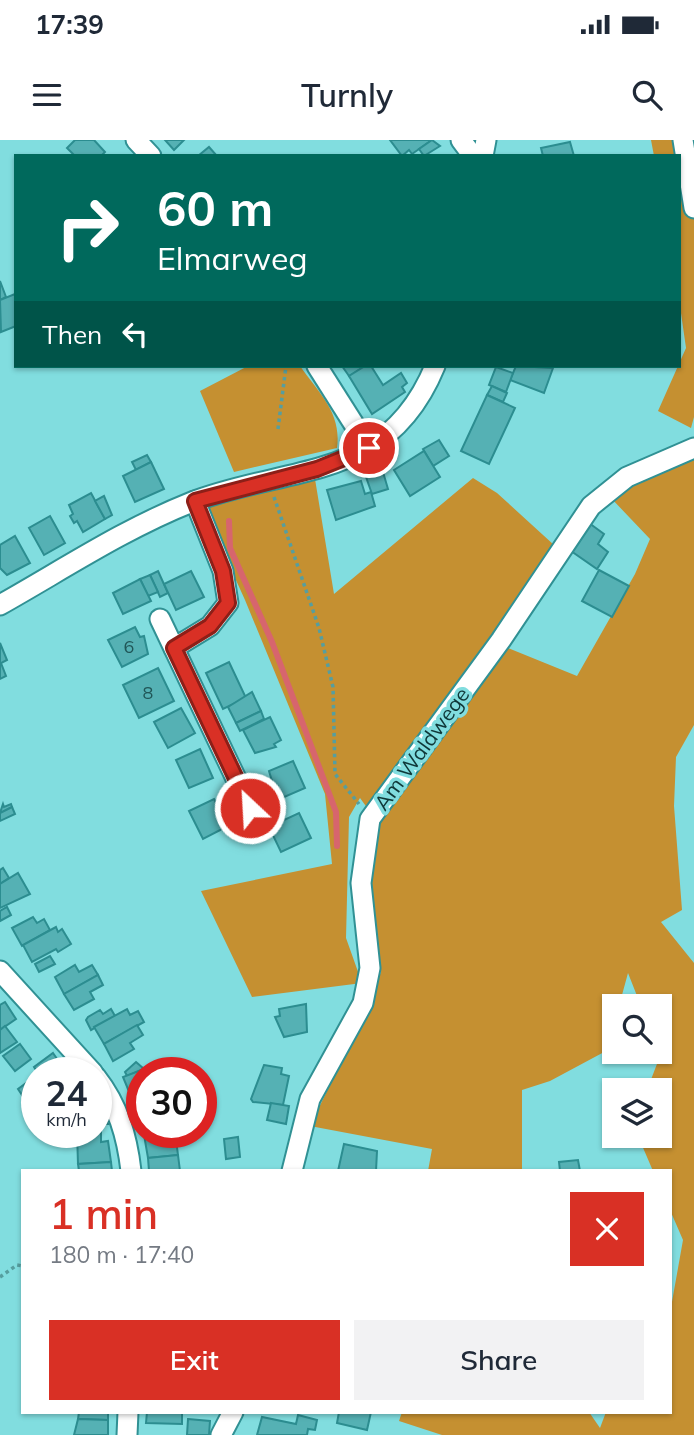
<!DOCTYPE html>
<html lang="en">
<head>
<meta charset="utf-8">
<style>
	body { margin:0; font-family:Mulish,sans-serif; background:#f2f2f3; color:#1f2937; height:100vh; display:flex; flex-direction:column; font-size:26px; white-space:nowrap }
	* { box-sizing:border-box; margin:0 }
	p { font-size:23px; color:#747a83 }
	.icon { flex:none; width:38px; height:38px; fill:none; stroke:currentColor; stroke-width:2; stroke-linecap:round; stroke-linejoin:round }
	.map { position:relative; flex:1; overflow:hidden }
	.details { position:absolute; left:21px; top:1029px; width:651px; height:245px; display:flex; flex-direction:column; background:#fff; border-radius:0px; box-shadow:0 2px 5px #0004 }
	.details>* { flex:none }
	.hud { position:absolute; left:14px; top:14px; width:667px; height:214px; border-radius:0px; box-shadow:0 2px 5px #0004; background:#00695c; color:#fff; overflow:hidden }
	.controls { position:absolute; left:602px; top:854px; display:grid; gap:14px }
	.controls a { display:grid; place-items:center; width:70px; height:70px; border-radius:0px; background:#fff; box-shadow:0 2px 5px #0004; font-size:35px }
	.speed { position:absolute; left:21px; top:917px; display:flex; gap:14px; font-size:35px; font-weight:700; text-align:center }
	.speed>* { display:grid; place-content:center; width:91px; height:91px; border-radius:50%; background:#fff; box-shadow:0 2px 5px #0004; line-height:1 }
	.speed small { font-size:18px; font-weight:400 }
	.speed .limit { border:10px solid #d22; background:#fff; color:#111 }
	.pin { position:absolute; display:grid; place-items:center; width:60px; height:60px; color:#fff; margin:-30px; border:4px solid #fff; border-radius:50%; box-shadow:0 2px 7px #0007 }
	.me { position:absolute; width:77px; margin:-38px; rotate:335deg; stroke-linejoin:round; filter:drop-shadow(0 0 5px #0008) }
	.turn { display:flex; align-items:center; gap:24px; height:147px; padding:0 28px; font-size:32px }
	.turn .icon { width:91px; height:91px; stroke-width:2.5 }
	.turn b { display:block; font-size:49px; line-height:60px }
	.then { display:flex; align-items:center; height:66px; padding:0 28px; background:#0003; gap:14px; font-size:26px }
	.round { display:grid; place-items:center; flex:none; width:74px; height:74px; border-radius:0px; background:#f2f2f3 }
	.overview { display:flex; align-items:center; justify-content:space-between; height:119px; padding:0 28px }
	h1 { font-size:42px; font-weight:600; line-height:52px; color:#d93025 }
	.primary-button { display:flex; gap:14px; margin-top:auto; padding:14px 28px }
	.primary-button a { flex:1; height:80px; border-radius:0px; background:#d93025; color:#fff; font-size:28px; font-weight:600; line-height:80px; text-align:center }
	.primary-button a+a { background:#f2f2f3; color:#1f2937 }
	.status { display:flex; justify-content:space-between; align-items:center; height:49px; padding:0 35px; background:#fff; direction:ltr }
	.status svg { height:19px; fill:currentColor }
	header { display:flex; justify-content:space-between; align-items:center; height:91px; padding:0 28px; background:#fff; font-size:32px; font-weight:600 }
	.map>svg:first-child { display:block }
	.green { fill:#c59031 }
	.lines { fill:none; stroke-linecap:round; stroke-linejoin:round }
	.stream { stroke:#d7656d; stroke-width:6 }
	.building { fill:#55b1b4; stroke:#2c8d90; stroke-width:2 }
	.minor-casing { stroke:#309194; stroke-width:23 }
	.path { stroke:#569e9f; stroke-width:3.5; stroke-dasharray:3.5 3.5; stroke-linecap:butt }
	.minor { stroke:#fff; stroke-width:19 }
	.route-casing { stroke:#8d1f18; stroke-width:18 }
	.route { stroke:#d93025; stroke-width:12 }
	.labels { text-anchor:middle; stroke-width:7; stroke-linejoin:round; paint-order:stroke }
	.number-label { font-size:18px; fill:#205657 }
	.street-label { font-size:21px; fill:#0f3738; stroke:#81dddf }
</style>
</head>
<body>
<div class="status"><b>17:39</b><svg viewBox="0 0 49 12"><path d="M0 12V9h3v3zM5 12V6h3v6zM10 12V3h3v9zM15 12V0h3v12zM26 1h20v11H26zM47 4h2v5h-2z"/></svg></div>
<header><svg class="icon" aria-label="menu" viewBox="0 0 24 24"><path d="M4 6h16M4 12h16M4 18h16"/></svg>Turnly<svg class="icon" aria-label="search" viewBox="0 0 24 24"><circle cx="10" cy="10" r="6"/><path d="M15 15l6 6"/></svg></header>
<div class="map">
<svg width="694" height="1295" viewBox="0 0 694 1295">
	<rect width="100%" height="100%" fill="#81dddf"/>
	<g class="green">
		<polygon points="651,0 694,0 694,277 691,288 658,271 686,208 679,159 679,16 654,16"/>
		<path d="M 248,226 L 300,226 C 319,253 342,273 337,308 L 234,332 L 200,251 Z"/>
		<polygon points="694,319 694,585 676,617 674,666 682,770 661,782 694,823 694,1295 442,1295 399,1281 402,1272 589,1272 600,1288 606,1272 670,1272 670,1173 683,1100 670,1070 670,1031 653,1031 638,996 660,996 660,950 647,950 660,916 660,866 641,866 628,833 619,866 614,866 614,883 606,911 550,941 522,950 522,1031 428,1031 432,1009 310,986 363,877 381,832 368,748 376,680 360,658 349,677 346,798 362,843 252,857 201,751 332,724 325,654 245,460 202,365 314,333 334,454 473,338 497,353 554,405 503,506 577,536 635,434 650,399 610,357 644,336"/>
	</g>
	<g class="lines">
		<polyline class="stream" points="229,381 230,408 272,502 336,672 337,706"/>
	</g>
	<g class="building">
		<polygon points="75,0 94,0 105,12 101,16 75,16 67,8"/>
		<polygon points="165,0 184,0 174,10"/>
		<polygon points="390,0 432,0 412,14 409,10 402,16"/>
		<polygon points="432,0 440,6 424,16 419,9"/>
		<polygon points="570,2 574,16 543,16 541,8"/>
		<polygon points="209,7 217,16 198,16"/>
		<polygon points="0,141 6,157 0,160"/>
		<polygon points="15,154 16,186 1,192 0,160"/>
		<polygon points="342,226 365,226 349,236"/>
		<polygon points="365,226 371,226 383,245 401,233 407,243 402,247 405,252 372,274 349,236"/>
		<polygon points="516,226 553,228 544,253 510,240"/>
		<polygon points="496,227 513,233 506,252 489,245"/>
		<polygon points="492,246 507,253 503,262 487,255"/>
		<polygon points="487,255 515,268 489,324 461,311"/>
		<polygon points="439,300 449,316 433,326 423,309"/>
		<polygon points="424,311 440,337 410,356 394,330"/>
		<polygon points="147,315 151,322 136,330 132,322"/>
		<polygon points="151,322 164,349 135,362 123,336"/>
		<polygon points="383,332 388,349 372,354 366,337"/>
		<polygon points="361,341 365,354 371,352 375,366 336,380 327,350"/>
		<polygon points="91,353 105,379 83,392 77,381 74,383 70,376 73,374 69,365"/>
		<polygon points="104,356 112,375 105,379 95,361"/>
		<polygon points="50,376 65,403 44,415 29,388"/>
		<polygon points="589,383 604,394 598,404 608,412 597,429 571,411"/>
		<polygon points="15,396 30,423 7,435 0,428 0,405"/>
		<polygon points="599,430 629,446 612,477 582,461"/>
		<polygon points="158,431 168,453 160,457 150,435"/>
		<polygon points="191,431 204,457 176,470 164,444"/>
		<polygon points="150,435 158,452 148,456 140,439"/>
		<polygon points="140,439 151,461 123,474 113,453"/>
		<polygon points="135,487 140,497 144,496 148,514 122,527 108,500"/>
		<polygon points="0,503 7,520 1,523 6,536 0,539"/>
		<polygon points="229,522 246,558 223,569 206,533"/>
		<polygon points="158,528 174,561 139,578 123,545"/>
		<polygon points="252,552 261,571 236,583 228,567"/>
		<polygon points="181,568 195,593 168,608 154,582"/>
		<polygon points="261,571 264,579 240,591 236,583"/>
		<polygon points="270,577 281,600 274,604 276,607 255,613 243,590"/>
		<polygon points="200,609 213,638 189,648 176,620"/>
		<polygon points="293,621 305,648 282,658 278,649 275,651 269,631"/>
		<polygon points="214,659 228,686 203,699 189,671"/>
		<polygon points="3,664 4,667 11,664 12,667 0,673"/>
		<polygon points="12,667 15,674 0,681 0,673"/>
		<polygon points="299,673 311,698 281,712 269,687"/>
		<polygon points="3,728 9,738 0,744 0,730"/>
		<polygon points="18,733 30,754 0,768 0,744"/>
		<polygon points="7,767 11,775 0,781 0,771"/>
		<polygon points="33,777 37,783 44,779 50,790 22,806 12,788"/>
		<polygon points="56,787 58,792 62,789 71,804 58,812 56,809 32,822 23,805"/>
		<polygon points="50,816 55,824 39,832 35,824"/>
		<polygon points="75,825 79,832 92,825 98,835 64,854 55,837"/>
		<polygon points="98,835 103,845 90,852 94,859 74,870 64,854"/>
		<polygon points="5,862 16,879 0,890 0,865"/>
		<polygon points="306,864 307,892 284,897 275,877 280,876 279,869"/>
		<polygon points="111,869 115,876 91,890 86,880 88,877 100,870 103,874"/>
		<polygon points="127,869 130,875 138,871 144,882 104,904 94,887"/>
		<polygon points="137,885 143,895 130,903 134,909 113,921 104,904"/>
		<polygon points="5,886 17,902 0,913 0,890"/>
		<polygon points="20,904 31,919 15,931 3,916"/>
		<polygon points="53,913 64,929 59,933 38,933 34,927"/>
		<polygon points="136,922 144,929 127,936 125,932"/>
		<polygon points="264,925 282,928 281,934 289,936 283,965 253,962 251,959"/>
		<polygon points="144,929 147,933 142,933 142,983 123,937"/>
		<polygon points="37,935 37,949 24,958 18,949"/>
		<polygon points="37,949 37,969 34,971 24,958"/>
		<polygon points="100,961 105,973 108,984 96,984 96,965"/>
		<polygon points="271,963 289,966 286,984 267,980"/>
		<polygon points="77,992 101,992 101,1002 108,1001 111,1022 78,1024"/>
		<polygon points="175,992 178,1015 148,1018 144,995"/>
		<polygon points="238,997 240,1017 226,1019 224,999"/>
		<polygon points="344,1004 377,1011 376,1031 338,1031"/>
		<polygon points="178,1015 180,1031 149,1031 148,1018"/>
		<polygon points="578,1020 580,1031 560,1031 559,1022"/>
		<polygon points="111,1022 112,1031 79,1031 78,1024"/>
		<polygon points="79,1272 108,1272 108,1280 78,1279"/>
		<polygon points="147,1272 182,1272 182,1284 146,1283"/>
		<polygon points="339,1272 371,1272 367,1290 337,1283"/>
		<polygon points="298,1275 317,1280 315,1290 308,1289 307,1295 257,1295 262,1277 296,1284"/>
		<polygon points="78,1279 108,1280 108,1295 74,1295"/>
		<polygon points="188,1279 210,1281 209,1295 187,1295"/>
	</g>
	<g class="lines">
		<g class="minor-casing">
			<g id="minor">
				<polyline points="136,0 151,16"/>
				<polyline points="461,0 473,16"/>
				<polyline points="683,0 694,68"/>
				<polyline points="483,16 486,0"/>
				<polyline points="317,226 369,308"/>
				<path d="M 0,465 C 64,429 124,389 192,362 C 291,324 387,343 435,226"/>
				<polyline points="160,479 250,668"/>
				<polyline points="174,508 210,486 228,463 223,431 195,361"/>
				<polyline points="0,831 93,933"/>
				<path d="M 96,937 C 118,965 127,996 131,1031"/>
				<polyline points="292,1031 310,959 363,863 370,828 361,743 370,679 501,500 591,366 627,337 694,308"/>
				<polyline points="127,1295 128,1272"/>
				<polyline points="221,1295 233,1272"/>
			</g>
		</g>
		<g class="path">
			<polyline points="278,289 286,226"/>
			<polyline points="274,357 319,488 333,547 335,634 359,664"/>
			<polyline points="0,1137 17,1125 23,1126"/>
		</g>
		<use href="#minor" class="minor"/>
	</g>
	<g class="lines">
		<g class="route-casing">
			<polyline id="route" points="250,668 174,508 210,486 228,463 223,431 195,361 317,329 369,308"/>
		</g>
		<use href="#route" class="route"/>
	</g>
	<g class="labels">
		<g class="number-label">
			<text x="129" y="513">6</text>
			<text x="148" y="559">8</text>
		</g>
		<g class="street-label">
			<text transform="translate(422 609) rotate(-54)" y="7">Am Waldwege</text>
		</g>
	</g>
</svg>
<div class="controls">
<a><svg class="icon" aria-label="search" viewBox="0 0 24 24"><circle cx="10" cy="10" r="6"/><path d="M15 15l6 6"/></svg></a>
<a><svg class="icon" aria-label="layers" viewBox="0 0 24 24"><path d="M12 4l9 5-9 5-9-5zM3 14l9 5 9-5"/></svg></a>
</div>
<div class="speed"><div>24<small>km/h</small></div><div class="limit">30</div></div>
<div class="pin" style="left:369px;top:308px;background:#d93025"><svg class="icon" aria-label="arrive" viewBox="0 0 24 24"><path d="M6 21V4h12l-3 4 3 4H6"/></svg></div>
<svg class="me" style="left:250px;top:668px" viewBox="-20 -20 40 40"><circle r="17" fill="#d93025" stroke="#fff" stroke-width="3"/><path d="M0-11L8 9 0 5-8 9z" fill="#fff"/></svg>
<div class="hud">
<div class="turn"><svg class="icon" aria-label="right" viewBox="0 0 24 24"><path d="M7 20v-9h11M14 6l5 5-5 5"/></svg><div><b>60 m</b>Elmarweg</div></div>
<div class="then">Then<svg class="icon" aria-label="left" viewBox="0 0 24 24"><path d="M17 20v-9H6M10 6l-5 5 5 5"/></svg></div>
</div>
<section class="details">
<div class="overview"><div><h1>1 min</h1><p>180 m · 17:40</p></div><a class="round" style="background:#d93025;color:#fff"><svg class="icon" aria-label="close" viewBox="0 0 24 24"><path d="M6 6l12 12M18 6L6 18"/></svg></a></div>
<div class="primary-button"><a>Exit</a><a>Share</a></div>
</section>
</div>
</body>
</html>
